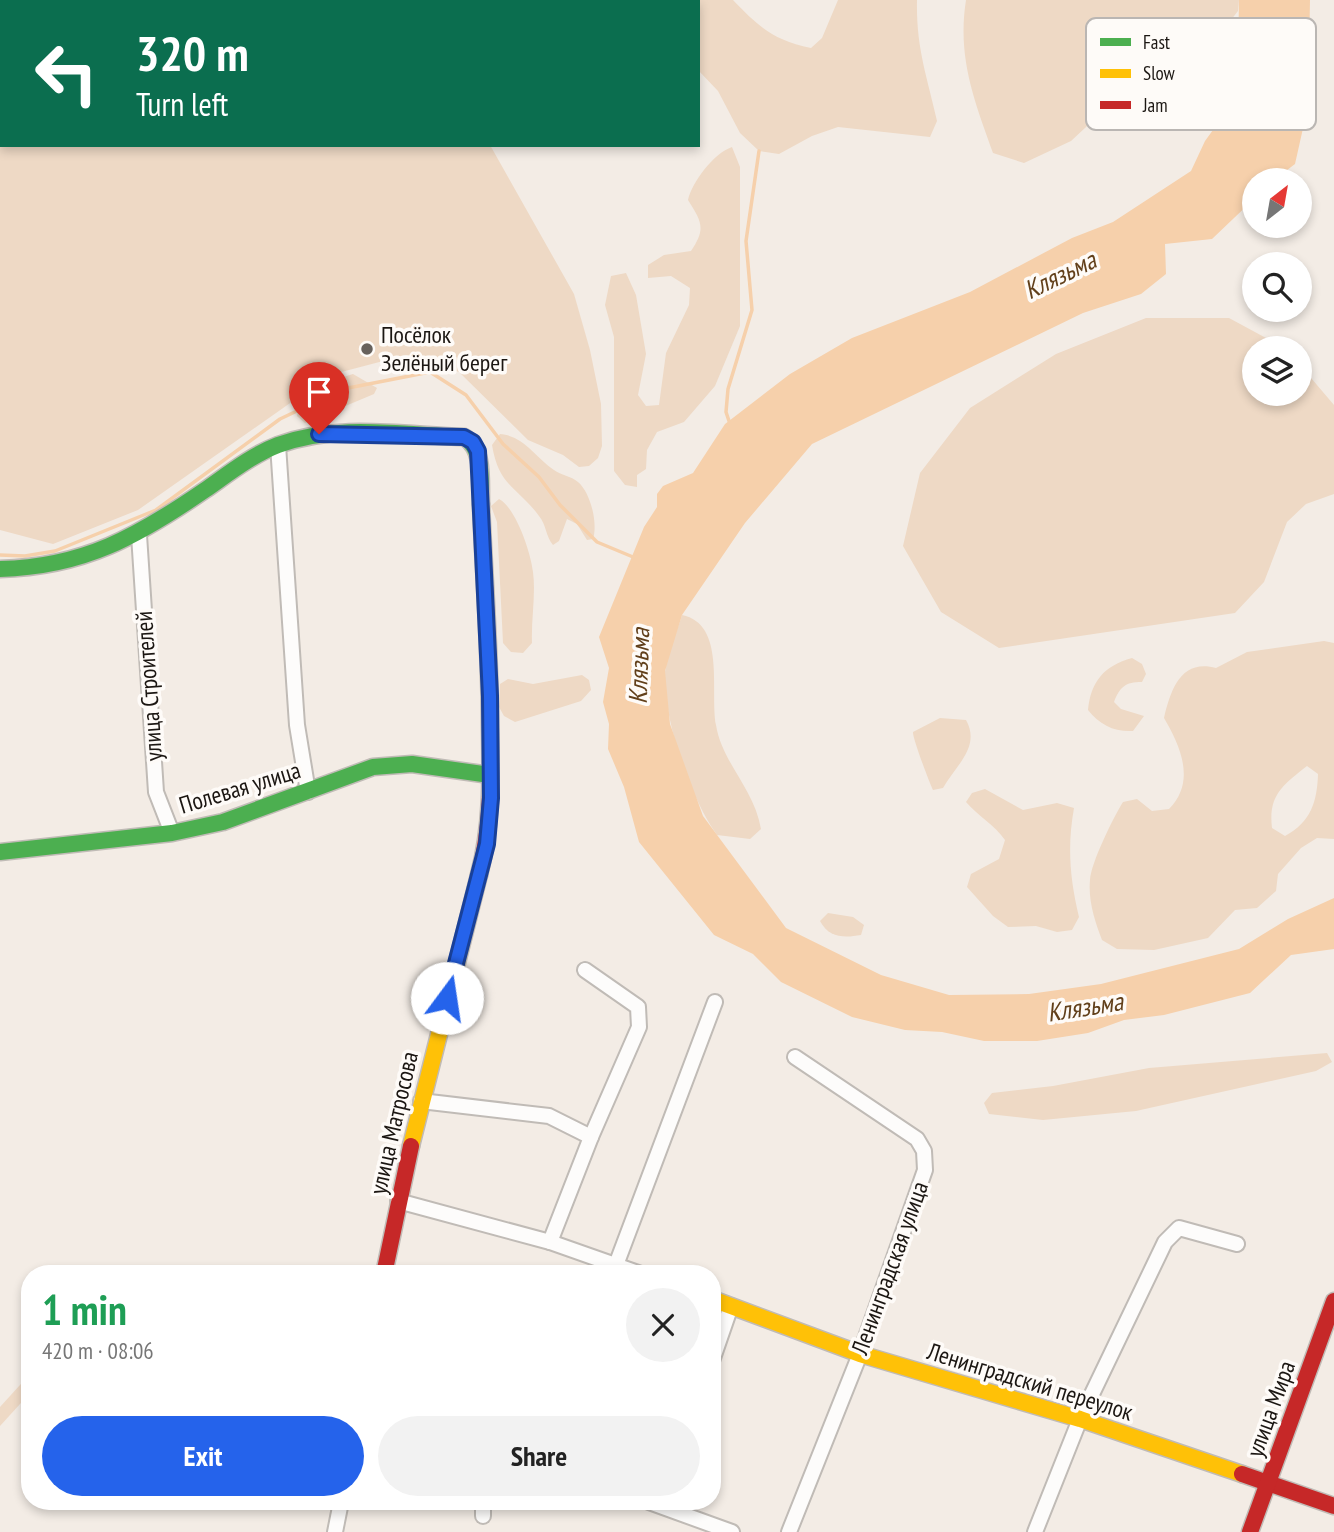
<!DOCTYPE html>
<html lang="en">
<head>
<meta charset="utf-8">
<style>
	body { margin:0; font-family:"PT Sans Narrow",sans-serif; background:#f2f2f2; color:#222; height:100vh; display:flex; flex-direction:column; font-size:26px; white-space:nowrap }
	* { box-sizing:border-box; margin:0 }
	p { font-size:23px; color:#767676 }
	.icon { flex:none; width:38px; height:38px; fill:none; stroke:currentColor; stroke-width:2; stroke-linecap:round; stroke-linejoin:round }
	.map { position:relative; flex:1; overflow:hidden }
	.side { position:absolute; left:21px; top:1265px; width:700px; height:245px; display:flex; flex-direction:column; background:#fff; border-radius:28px; box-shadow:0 4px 10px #0003 }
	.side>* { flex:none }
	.top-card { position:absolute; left:0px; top:0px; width:700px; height:147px; box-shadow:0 4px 10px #0003; background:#0b6e4f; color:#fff; overflow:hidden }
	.needle { width:46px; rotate:31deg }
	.controls { position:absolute; left:1242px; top:168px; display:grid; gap:14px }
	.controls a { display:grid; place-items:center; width:70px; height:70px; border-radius:50%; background:#fff; box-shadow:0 4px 10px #0003; font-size:35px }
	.pin { position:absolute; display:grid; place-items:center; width:60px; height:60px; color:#fff; margin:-72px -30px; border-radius:50% 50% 50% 0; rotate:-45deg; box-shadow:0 0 7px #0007 }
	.pin .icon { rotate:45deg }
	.me { position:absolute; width:77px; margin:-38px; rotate:14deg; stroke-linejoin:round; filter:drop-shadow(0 0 5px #0008) }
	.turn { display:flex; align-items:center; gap:24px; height:147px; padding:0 21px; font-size:32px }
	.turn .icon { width:91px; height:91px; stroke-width:2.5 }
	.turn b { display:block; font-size:49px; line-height:60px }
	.round { display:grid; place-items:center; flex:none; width:74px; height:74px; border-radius:37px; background:#f2f2f2 }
	.headline { display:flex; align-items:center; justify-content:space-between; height:119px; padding:0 21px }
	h1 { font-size:42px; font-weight:600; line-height:52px; color:#1e9e55 }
	.cta { display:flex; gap:14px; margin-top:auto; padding:14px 21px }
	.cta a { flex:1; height:80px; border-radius:42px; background:#2563eb; color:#fff; font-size:28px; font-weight:600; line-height:80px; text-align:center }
	.cta a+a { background:#f2f2f2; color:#222 }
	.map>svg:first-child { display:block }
	.green { fill:#eed9c5; fill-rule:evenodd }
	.water { fill:#f6d0ab }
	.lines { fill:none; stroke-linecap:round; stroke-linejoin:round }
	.stream { stroke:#f6d0ab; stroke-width:3.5 }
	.street-casing { stroke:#c0bbb6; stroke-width:18 }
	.fast-casing { stroke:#c0bbb6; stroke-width:19 }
	.slow-casing { stroke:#c0bbb6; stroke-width:19 }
	.jam-casing { stroke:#c0bbb6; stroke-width:19 }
	.street { stroke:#fdfcfb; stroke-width:14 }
	.fast { stroke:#4caf50; stroke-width:16 }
	.slow { stroke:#ffc107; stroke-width:16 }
	.jam { stroke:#c62828; stroke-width:16 }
	.route-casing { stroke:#184099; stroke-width:18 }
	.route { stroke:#2563eb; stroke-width:12 }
	.poi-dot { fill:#67615c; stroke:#fefbf8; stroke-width:2.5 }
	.labels { text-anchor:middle; stroke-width:7; stroke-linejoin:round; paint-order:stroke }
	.poi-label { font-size:24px; fill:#1b1612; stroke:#fefbf8; text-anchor:start }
	.street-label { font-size:24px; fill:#1b1612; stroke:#fefbf8 }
	.water-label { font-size:26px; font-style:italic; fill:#62401b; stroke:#fefbf8 }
	.key { fill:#fefbf8; stroke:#bab6b3; stroke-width:2 }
	.key-label { font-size:19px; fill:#1b1612 }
</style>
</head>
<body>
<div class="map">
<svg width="1334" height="1532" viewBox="0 0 1334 1532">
	<rect width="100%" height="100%" fill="#f3ece5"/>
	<g class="green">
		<polygon points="0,0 414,0 2,2 2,145 490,145 574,294 590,350 601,404 602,446 598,458 589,466 579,467 563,455 528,440 459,372 406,355 330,375 138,510 53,544 0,530"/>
		<path d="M 622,0 L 733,0 C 759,27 773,40 811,48 L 822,38 L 838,0 L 917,0 C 916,48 927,76 937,121 L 930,137 L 838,127 L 812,136 L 779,154 L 759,151 L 740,133 L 718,91 L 698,70 L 698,2 Z"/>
		<path d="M 966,0 L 1239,0 L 1238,11 L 1200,59 L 1128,88 L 1071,141 L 1024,163 L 993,153 C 974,100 957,57 966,0 Z"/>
		<path d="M 732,147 L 740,167 L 740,326 L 715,386 L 684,422 L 657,432 L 647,450 L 646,469 L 637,475 L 637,487 L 625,485 L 614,471 L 614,337 L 605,305 L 611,276 L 626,273 L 636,295 L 646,354 L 638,395 L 646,406 L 659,405 L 666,353 L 689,305 L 690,288 L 671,276 L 648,278 L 648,265 L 664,255 L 691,251 C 706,229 702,222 688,200 C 692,182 714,153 732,147 Z"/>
		<polygon points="1146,318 1229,318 1281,346 1284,348 1255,348 1255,394 1300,394 1300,365 1334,405 1334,494 1306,504 1287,522 1264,582 1235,613 999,648 941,612 903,546 920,473 970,408 1056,354"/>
		<path d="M 353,374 L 377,388 L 374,394 L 305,423 L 297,416 C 300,392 332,381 353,374 Z"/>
		<path d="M 500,434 C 524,436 535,457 554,470 C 561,475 571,476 578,482 C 591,493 598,524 593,539 L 587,540 L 577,524 L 567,519 L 559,541 L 553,545 C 546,537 546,524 539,516 C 517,486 499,487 492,445 Z"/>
		<path d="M 499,499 C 516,508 531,553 533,572 C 536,594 531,620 532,643 L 523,653 L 511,652 L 503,643 L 497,522 L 491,506 Z"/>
		<path d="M 682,615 C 726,624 710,690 716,725 C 722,763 754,788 761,829 L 750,839 L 717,835 C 690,797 663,720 665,672 C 667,654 677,632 682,615 Z"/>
		<path d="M 1324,641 L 1334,643 L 1334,839 L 1317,838 L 1301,848 L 1278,874 L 1276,891 L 1257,908 L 1235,910 L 1208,938 L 1154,950 L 1117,949 L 1102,940 C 1095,921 1088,901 1090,880 C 1091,863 1113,818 1123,802 L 1137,799 L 1152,811 L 1169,809 C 1196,782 1181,747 1164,718 C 1171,689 1181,659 1216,668 L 1247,652 ZM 1307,766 L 1318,774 C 1317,802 1311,822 1285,836 L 1272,828 C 1268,795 1283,785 1307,766 Z"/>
		<path d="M 1132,658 L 1142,664 L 1146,674 L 1142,682 C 1125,682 1120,687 1114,702 L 1121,709 L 1144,716 L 1133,731 C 1114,732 1100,725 1088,710 C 1091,681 1104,666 1132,658 Z"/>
		<polygon points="582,675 589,680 591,690 581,701 515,722 504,716 499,707 500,684 508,679 533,684"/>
		<path d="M 940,718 L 966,720 C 981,747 956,765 943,788 L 933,790 C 930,784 912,737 913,732 Z"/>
		<path d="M 985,789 L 1023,810 L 1057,803 L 1074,808 C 1067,847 1070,879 1079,917 L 1072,930 L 1057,932 L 1036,926 L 1008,927 L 993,916 L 967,887 L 971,874 L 999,859 L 1005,840 C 994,824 979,817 966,802 L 972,793 Z"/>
		<path d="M 828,913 L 853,917 L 864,925 L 861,935 C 844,938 829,938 820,921 Z"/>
		<polygon points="1327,1053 1332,1062 1316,1071 1136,1111 1043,1120 989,1114 984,1103 992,1093 1053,1086 1149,1068"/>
		<polygon points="30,1374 30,1393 0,1426 0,1407"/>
	</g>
	<polygon class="water" points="1239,0 1310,0 1308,106 1295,164 1274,180 1255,180 1255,198 1212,239 1165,244 1166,274 1141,294 1083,313 812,444 745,523 682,615 665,671 670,724 703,816 786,928 881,975 949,995 1029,994 1101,984 1239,949 1288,919 1334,898 1334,949 1291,955 1250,993 1164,1015 1124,1020 1088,1033 1037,1041 984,1041 942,1032 905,1030 852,1017 781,982 753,954 714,935 639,842 624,787 608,749 609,724 603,702 609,668 599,637 644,527 657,507 657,494 663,486 693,473 725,424 790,374 852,338 970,292 1072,238 1113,222 1191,171 1205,141 1226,112 1238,54"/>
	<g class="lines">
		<g class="stream">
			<polyline points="729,421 726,412 728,389 752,310 746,241 759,151"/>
			<polyline points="0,555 25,556 55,551 156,510 280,419 343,389 430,372 466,395 503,444 539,477 560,505 597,542 633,557"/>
		</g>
		<g class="street-casing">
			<g id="street">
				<polyline points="278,445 297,725 308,792"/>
				<polyline points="139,535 156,792 172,833"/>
				<polyline points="421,1101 549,1116 591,1137"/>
				<polyline points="398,1201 550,1242 641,1274"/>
				<polyline points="550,1242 591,1137 639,1027 638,1007 585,970"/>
				<polyline points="616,1265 715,1002"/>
				<polyline points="712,1361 731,1306"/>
				<polyline points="649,1502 732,1532"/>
				<polyline points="483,1516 483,1502"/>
				<polyline points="335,1532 341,1502"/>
				<polyline points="789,1532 860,1354 925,1170 924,1151 917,1139 795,1057"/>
				<polyline points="1035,1532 1080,1419 1165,1242 1179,1228 1237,1244"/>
			</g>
		</g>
		<g class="fast-casing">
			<g id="fast">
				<path d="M 0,569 C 84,567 138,536 205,490 C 228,474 252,455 278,445 C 337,423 403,435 464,437 C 485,449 480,482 481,504"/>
				<polyline points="0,852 172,833 223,822 373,767 412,764 490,775"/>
			</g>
		</g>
		<g class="slow-casing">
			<g id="slow">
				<polyline points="411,1146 479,875"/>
				<polyline points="712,1299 860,1354 1080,1419 1242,1474"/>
			</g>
		</g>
		<g class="jam-casing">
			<g id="jam">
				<path d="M 479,875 C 492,826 491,778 490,727 C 490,653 484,578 481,504"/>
				<polyline points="384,1274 411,1146"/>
				<polyline points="1242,1474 1334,1506"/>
				<polyline points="1250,1532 1334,1301"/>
			</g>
		</g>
		<use href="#street" class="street"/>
		<use href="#fast" class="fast"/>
		<use href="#slow" class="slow"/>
		<use href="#jam" class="jam"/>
	</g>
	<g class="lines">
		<g class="route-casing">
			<polyline id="route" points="319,434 464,437 473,442 478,451 490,696 491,798 487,844 447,998"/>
		</g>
		<use href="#route" class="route"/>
	</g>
	<circle class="poi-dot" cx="367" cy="349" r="7"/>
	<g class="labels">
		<g class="poi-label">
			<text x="381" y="343">Посёлок<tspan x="381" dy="28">Зелёный берег</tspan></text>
		</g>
		<g class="street-label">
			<text transform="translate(149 686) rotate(-94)" y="8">улица Строителей</text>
			<text transform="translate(240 788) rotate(-17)" y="8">Полевая улица</text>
			<text transform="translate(394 1123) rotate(-77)" y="8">улица Матросова</text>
			<text transform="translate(890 1268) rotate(-70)" y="8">Ленинградская улица</text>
			<text transform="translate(1030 1382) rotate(17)" y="8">Ленинградский переулок</text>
			<text transform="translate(1271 1409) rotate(-70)" y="8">улица Мира</text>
		</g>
		<g class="water-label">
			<text transform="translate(1060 275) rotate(-26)" y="9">Клязьма</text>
			<text transform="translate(639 666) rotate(-88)" y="9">Клязьма</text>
			<text transform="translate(1085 1007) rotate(-9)" y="9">Клязьма</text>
		</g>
	</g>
	<rect x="1086" y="18" width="230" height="112" rx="10" class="key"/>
	<rect x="1100" y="38" width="31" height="8" fill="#4caf50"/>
	<rect x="1100" y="69" width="31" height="9" fill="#ffc107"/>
	<rect x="1100" y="101" width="31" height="8" fill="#c62828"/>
	<g class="key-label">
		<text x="1143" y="49">Fast</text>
		<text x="1143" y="80">Slow</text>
		<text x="1143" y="112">Jam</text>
	</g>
</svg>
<div class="controls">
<a><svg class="needle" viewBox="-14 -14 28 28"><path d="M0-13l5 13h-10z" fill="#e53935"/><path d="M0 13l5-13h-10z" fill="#767676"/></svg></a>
<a><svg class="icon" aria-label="search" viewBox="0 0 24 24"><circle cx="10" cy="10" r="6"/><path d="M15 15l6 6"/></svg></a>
<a><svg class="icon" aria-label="layers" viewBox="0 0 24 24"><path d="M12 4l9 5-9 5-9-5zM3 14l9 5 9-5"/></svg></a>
</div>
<div class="pin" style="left:319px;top:434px;background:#d93025"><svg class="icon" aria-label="arrive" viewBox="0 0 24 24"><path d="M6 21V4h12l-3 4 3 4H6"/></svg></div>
<svg class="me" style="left:447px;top:998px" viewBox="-20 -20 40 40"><circle r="19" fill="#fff"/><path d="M0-13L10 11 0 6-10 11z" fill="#2563eb"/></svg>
<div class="top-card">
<div class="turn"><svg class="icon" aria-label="left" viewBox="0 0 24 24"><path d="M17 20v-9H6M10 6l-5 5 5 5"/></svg><div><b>320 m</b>Turn left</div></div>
</div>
<section class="side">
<div class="headline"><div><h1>1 min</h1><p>420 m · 08:06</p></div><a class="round"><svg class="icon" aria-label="close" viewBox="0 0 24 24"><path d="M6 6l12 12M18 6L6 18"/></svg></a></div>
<div class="cta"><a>Exit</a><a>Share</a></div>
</section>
</div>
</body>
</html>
